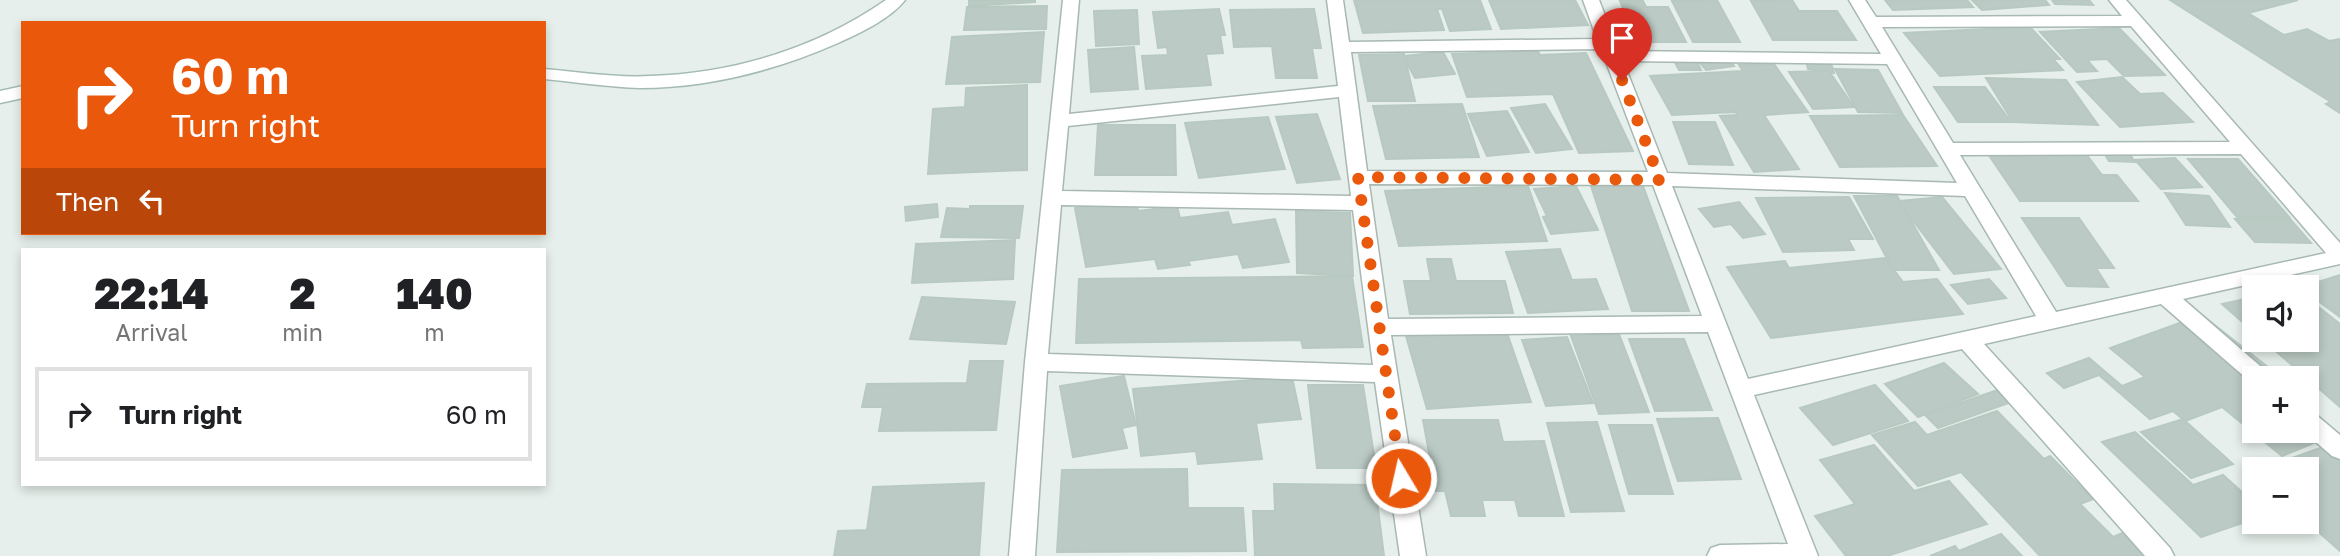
<!DOCTYPE html>
<html lang="en">
<head>
<meta charset="utf-8">
<style>
	body { margin:0; font-family:"Golos Text",sans-serif; background:#f2f2f2; color:#202124; height:100vh; display:flex; flex-direction:column; font-size:26px; white-space:nowrap }
	* { box-sizing:border-box; margin:0 }
	p { font-size:23px; color:#757577 }
	.icon { flex:none; width:38px; height:38px; fill:none; stroke:currentColor; stroke-width:2; stroke-linecap:round; stroke-linejoin:round }
	.map { position:relative; flex:1; overflow:hidden }
	.panel { position:absolute; left:21px; top:248px; width:525px; height:238px; display:flex; flex-direction:column; background:#fff; border-radius:0px; box-shadow:0 4px 10px #0003 }
	.panel>* { flex:none }
	.guide { position:absolute; left:21px; top:21px; width:525px; height:214px; border-radius:0px; box-shadow:0 4px 10px #0003; background:#ea580c; color:#fff; overflow:hidden }
	.tools { position:absolute; left:2242px; top:275px; display:grid; gap:14px }
	.tools a { display:grid; place-items:center; width:77px; height:77px; border-radius:0px; background:#fff; box-shadow:0 4px 10px #0003; font-size:35px }
	.pin { position:absolute; display:grid; place-items:center; width:60px; height:60px; color:#fff; margin:-72px -30px; border-radius:50% 50% 50% 0; rotate:-45deg; box-shadow:0 0 7px #0007 }
	.pin .icon { rotate:45deg }
	.me { position:absolute; width:77px; margin:-38px; rotate:351deg; stroke-linejoin:round; filter:drop-shadow(0 0 5px #0008) }
	.turn { display:flex; align-items:center; gap:24px; height:147px; padding:0 35px; font-size:32px }
	.turn .icon { width:91px; height:91px; stroke-width:2.5 }
	.turn b { display:block; font-size:49px; line-height:60px }
	.then { display:flex; align-items:center; height:66px; padding:0 35px; background:#0003; gap:14px; font-size:26px }
	.eta { display:flex; justify-content:space-evenly; align-items:center; height:119px; text-align:center }
	.eta b { font-size:42px; font-weight:800; line-height:49px }
	ul { padding:0; list-style:none }
	li { display:flex; align-items:center; gap:21px; height:94px; margin:0 14px 10px; padding:0 21px; border:4px solid #e0e0e0; border-radius:0px }
	li div { flex:1 }
	li b { display:block; font-size:26px }
	li em { font-style:normal }
	.map>svg:first-child { display:block }
	.building { fill:#bbcac4; stroke:#b8c9c2; stroke-width:2 }
	.lines { fill:none; stroke-linecap:round; stroke-linejoin:round }
	.minor-casing { stroke:#a8b8b2; stroke-width:3 }
	.secondary-casing { stroke:#a4bbb3; stroke-width:3 }
	.minor { fill:#fff; fill-rule:evenodd }
	.secondary { fill:#fff; fill-rule:evenodd }
	.route { stroke:#ea580c; stroke-width:12; stroke-dasharray:0 21.6 }
</style>
</head>
<body>
<div class="map">
<svg width="2340" height="556" viewBox="0 0 2340 556">
	<rect width="100%" height="100%" fill="#e6efeb"/>
	<g class="building">
		<polygon points="969,0 1035,0 1035,2 969,6"/>
		<polygon points="1354,0 1480,0 1491,29 1450,31 1442,9 1437,9 1444,30 1363,33"/>
		<polygon points="1489,0 1575,0 1588,25 1501,29"/>
		<polygon points="1717,0 1740,42 1693,42 1672,1"/>
		<polygon points="1792,0 1799,11 1837,11 1856,40 1773,40 1751,1"/>
		<polygon points="1885,0 1967,0 1973,7 1893,10"/>
		<polygon points="1972,0 2045,0 2049,5 1982,10"/>
		<polygon points="2052,0 2089,0 2093,5 2055,4"/>
		<polygon points="2170,0 2298,0 2248,13 2284,35 2307,29 2329,41 2340,39 2340,113 2326,104 2331,102"/>
		<polygon points="1620,1 1643,1 1646,7 1668,7 1686,42 1638,42"/>
		<polygon points="1047,6 1046,29 964,30 967,7"/>
		<polygon points="1219,9 1225,35 1220,35 1223,53 1206,54 1211,85 1146,89 1142,56 1168,55 1167,47 1158,48 1153,12"/>
		<polygon points="1314,9 1321,48 1312,48 1317,78 1276,78 1272,46 1234,47 1230,10"/>
		<polygon points="1137,10 1139,44 1096,46 1094,11"/>
		<polygon points="2030,27 2060,59 2053,59 2063,70 1940,76 1904,33"/>
		<polygon points="2119,28 2165,75 2124,76 2107,59 2087,60 2097,71 2077,72 2040,32"/>
		<polygon points="1044,32 1040,82 946,84 952,37"/>
		<polygon points="1134,47 1138,89 1091,92 1088,50"/>
		<polygon points="1538,51 1540,55 1586,53 1633,151 1579,153 1553,94 1467,97 1452,54"/>
		<polygon points="1443,52 1455,74 1415,78 1403,56"/>
		<polygon points="1404,54 1415,101 1368,101 1359,55"/>
		<polygon points="1724,54 1734,66 1706,70 1696,58"/>
		<polygon points="1672,57 1695,57 1701,70 1679,70"/>
		<polygon points="1806,60 1831,63 1834,73 1808,69"/>
		<polygon points="1774,64 1808,112 1764,115 1799,169 1754,172 1720,116 1737,115 1736,112 1672,115 1650,76 1743,71 1739,65"/>
		<polygon points="1835,69 1878,70 1902,113 1858,112"/>
		<polygon points="1829,71 1854,107 1813,109 1789,72"/>
		<polygon points="2122,77 2140,94 2163,93 2193,122 2120,127 2077,82"/>
		<polygon points="1986,78 2066,80 2098,125 2013,122"/>
		<polygon points="1027,85 1027,170 928,174 933,109 965,107 966,88"/>
		<polygon points="1934,87 1985,87 2011,122 1958,122"/>
		<polygon points="1462,104 1479,157 1386,159 1373,106"/>
		<polygon points="1545,104 1572,149 1536,153 1511,108"/>
		<polygon points="1507,111 1529,152 1487,156 1468,114"/>
		<polygon points="1317,114 1340,179 1297,183 1276,117"/>
		<polygon points="1903,115 1937,166 1840,167 1810,116"/>
		<polygon points="1268,117 1285,169 1199,178 1185,123"/>
		<polygon points="1673,122 1715,122 1733,165 1689,164"/>
		<polygon points="1098,125 1175,125 1176,175 1095,175"/>
		<polygon points="2099,145 2124,146 2135,162 2109,161"/>
		<polygon points="1988,154 2086,154 2102,175 2117,175 2138,201 2020,201"/>
		<polygon points="2175,158 2202,187 2161,189 2135,160"/>
		<polygon points="2188,159 2238,159 2289,217 2237,217"/>
		<polygon points="1528,186 1547,241 1399,246 1385,191"/>
		<polygon points="1576,186 1598,230 1551,234 1543,217 1547,216 1534,189"/>
		<polygon points="1591,186 1643,186 1689,311 1632,311"/>
		<polygon points="2165,193 2209,196 2230,227 2186,225"/>
		<polygon points="1854,196 1897,196 1939,270 1893,270"/>
		<polygon points="1849,197 1873,239 1848,239 1854,250 1783,252 1756,198"/>
		<polygon points="1942,197 2001,269 1954,274 1898,201"/>
		<polygon points="1136,201 1138,211 1177,206 1180,218 1228,212 1232,225 1275,219 1289,262 1243,268 1238,254 1188,261 1190,265 1158,269 1155,259 1086,267 1075,208"/>
		<polygon points="1739,202 1765,234 1743,238 1731,224 1714,227 1699,209"/>
		<polygon points="937,204 938,217 906,221 905,207"/>
		<polygon points="970,206 1023,206 1019,238 941,237 947,208 970,209"/>
		<polygon points="1296,211 1350,213 1353,276 1297,273"/>
		<polygon points="2022,218 2079,218 2114,268 2096,268 2108,287 2067,286"/>
		<polygon points="2235,219 2290,219 2311,243 2255,242"/>
		<polygon points="1015,240 1013,279 912,283 916,244"/>
		<polygon points="1560,249 1572,280 1596,279 1608,309 1528,313 1506,252"/>
		<polygon points="1885,258 1903,282 1937,279 1963,314 1771,338 1727,267 1785,261 1789,268"/>
		<polygon points="1427,259 1451,259 1456,281 1505,281 1513,313 1410,314 1404,281 1431,281"/>
		<polygon points="2340,275 2340,317 2306,292 2306,287 2302,287"/>
		<polygon points="1352,276 1363,347 1303,348 1301,340 1076,343 1079,279"/>
		<polygon points="1989,279 2006,298 1968,304 1951,285"/>
		<polygon points="922,297 1015,302 1006,344 910,339"/>
		<polygon points="2254,297 2254,332 2222,304"/>
		<polygon points="2306,297 2340,324 2340,407 2263,340 2306,340"/>
		<polygon points="2202,315 2269,368 2248,376 2254,381 2254,430 2306,430 2326,438 2282,456 2222,407 2185,421 2173,411 2150,419 2099,375 2064,388 2047,373 2089,358 2122,386 2145,377 2110,348"/>
		<polygon points="1506,330 1531,402 1427,409 1406,336"/>
		<polygon points="1619,334 1649,412 1599,414 1571,336"/>
		<polygon points="1567,337 1593,403 1546,406 1522,340"/>
		<polygon points="1629,339 1684,339 1712,410 1655,411"/>
		<polygon points="970,361 1003,361 996,430 879,431 883,407 862,407 867,384 967,383"/>
		<polygon points="1944,363 1978,394 1918,417 1885,384"/>
		<polygon points="1124,376 1136,425 1122,428 1127,448 1073,457 1060,386"/>
		<polygon points="1292,377 1301,419 1256,423 1262,459 1198,464 1196,451 1141,456 1133,389"/>
		<polygon points="1308,385 1363,385 1376,468 1317,468"/>
		<polygon points="1875,385 1908,421 1833,445 1800,408"/>
		<polygon points="1998,390 2011,402 1938,428 1925,415"/>
		<polygon points="1997,411 2044,459 2050,456 2093,499 2080,504 2113,537 2125,532 2149,556 2040,556 1961,472 1918,486 1872,435 1915,422 1927,435"/>
		<polygon points="1718,418 1741,479 1678,481 1657,419"/>
		<polygon points="2183,419 2233,464 2191,478 2141,432"/>
		<polygon points="1423,420 1498,420 1503,442 1544,441 1564,516 1519,516 1515,500 1482,500 1485,516 1451,516 1445,491 1436,491"/>
		<polygon points="1597,422 1624,511 1571,512 1547,423"/>
		<polygon points="1609,425 1652,425 1673,494 1629,494"/>
		<polygon points="2135,432 2193,485 2223,475 2254,503 2254,519 2201,537 2102,442"/>
		<polygon points="1874,445 1914,491 1949,481 1987,524 1887,556 1846,556 1815,516 1855,504 1820,460"/>
		<polygon points="2329,445 2340,454 2340,551 2306,521 2306,469 2260,469"/>
		<polygon points="1187,469 1188,508 1243,508 1246,551 1057,552 1062,470"/>
		<polygon points="984,483 979,556 834,556 838,531 867,530 873,487"/>
		<polygon points="1274,484 1375,485 1384,556 1255,556 1253,511 1275,511"/>
		<polygon points="2001,534 2022,556 1930,556 1955,546 1959,551"/>
	</g>
	<g class="lines">
		<g class="minor-casing">
			<g id="minor">
				<path d="M 1063,0 L 1079,0 L 1069,114 L 1338,86 L 1327,0 L 1343,0 L 1349,42 L 1597,39 L 1583,0 L 1599,0 L 1619,51 L 1881,54 L 1849,0 L 1865,0 L 1876,17 L 2122,16 L 2109,0 L 2126,0 L 2340,243 L 2340,264 L 2183,299 L 2267,372 L 2270,378 L 2254,378 L 2254,385 L 2161,304 L 1984,344 L 2170,548 L 2174,556 L 2145,556 L 1962,349 L 1754,395 L 1818,556 L 1707,556 L 1711,548 L 1720,545 L 1788,544 L 1708,332 L 1391,335 L 1426,556 L 1400,556 L 1375,382 L 1047,371 L 1035,556 L 1009,556 L 1025,362 ZM 2131,26 L 2230,142 L 1953,143 L 1882,27 ZM 1601,49 L 1648,172 L 1367,171 L 1351,52 ZM 1623,61 L 1887,64 L 1957,183 L 1667,173 ZM 1339,97 L 1351,196 L 1062,191 L 1068,126 ZM 2241,154 L 2326,253 L 2056,312 L 1960,155 ZM 1369,184 L 1653,185 L 1702,316 L 1388,319 ZM 1672,186 L 1965,196 L 2036,316 L 1748,379 ZM 1061,205 L 1353,210 L 1373,365 L 1048,354 Z"/>
				<polygon points="2306,411 2314,413 2340,435 2340,459 2332,456 2302,430 2306,430"/>
			</g>
		</g>
		<g class="secondary-casing">
			<g id="secondary">
				<path d="M 886,0 L 905,0 C 890,19 860,33 838,43 C 777,70 708,88 640,88 C 608,87 576,82 544,79 L 544,69 C 580,72 615,78 651,76 C 735,73 817,48 886,0 Z"/>
				<polygon points="23,86 23,98 0,103 0,91"/>
			</g>
		</g>
		<use href="#minor" class="minor"/>
		<use href="#secondary" class="secondary"/>
	</g>
	<g class="lines">
		<polyline class="route" points="1401,478 1358,177 1660,180 1622,80"/>
	</g>
</svg>
<div class="tools">
<a><svg class="icon" aria-label="sound" viewBox="0 0 24 24"><path d="M4 9h4l5-4v14l-5-4H4zM17 9q2 3 0 6"/></svg></a>
<a>+</a>
<a>−</a>
</div>
<div class="pin" style="left:1622px;top:80px;background:#d93025"><svg class="icon" aria-label="arrive" viewBox="0 0 24 24"><path d="M6 21V4h12l-3 4 3 4H6"/></svg></div>
<svg class="me" style="left:1401px;top:478px" viewBox="-20 -20 40 40"><circle r="17" fill="#ea580c" stroke="#fff" stroke-width="3"/><path d="M0-11L8 9 0 5-8 9z" fill="#fff"/></svg>
<div class="guide">
<div class="turn"><svg class="icon" aria-label="right" viewBox="0 0 24 24"><path d="M7 20v-9h11M14 6l5 5-5 5"/></svg><div><b>60 m</b>Turn right</div></div>
<div class="then">Then<svg class="icon" aria-label="left" viewBox="0 0 24 24"><path d="M17 20v-9H6M10 6l-5 5 5 5"/></svg></div>
</div>
<section class="panel">
<div class="eta">
<div><b>22:14</b><p>Arrival</p></div>
<div><b>2</b><p>min</p></div>
<div><b>140</b><p>m</p></div>
</div>
<ul>
<li><svg class="icon" aria-label="right" viewBox="0 0 24 24"><path d="M7 20v-9h11M14 6l5 5-5 5"/></svg><div><b>Turn right</b></div><em>60 m</em></li>
</ul>
</section>
</div>
</body>
</html>
